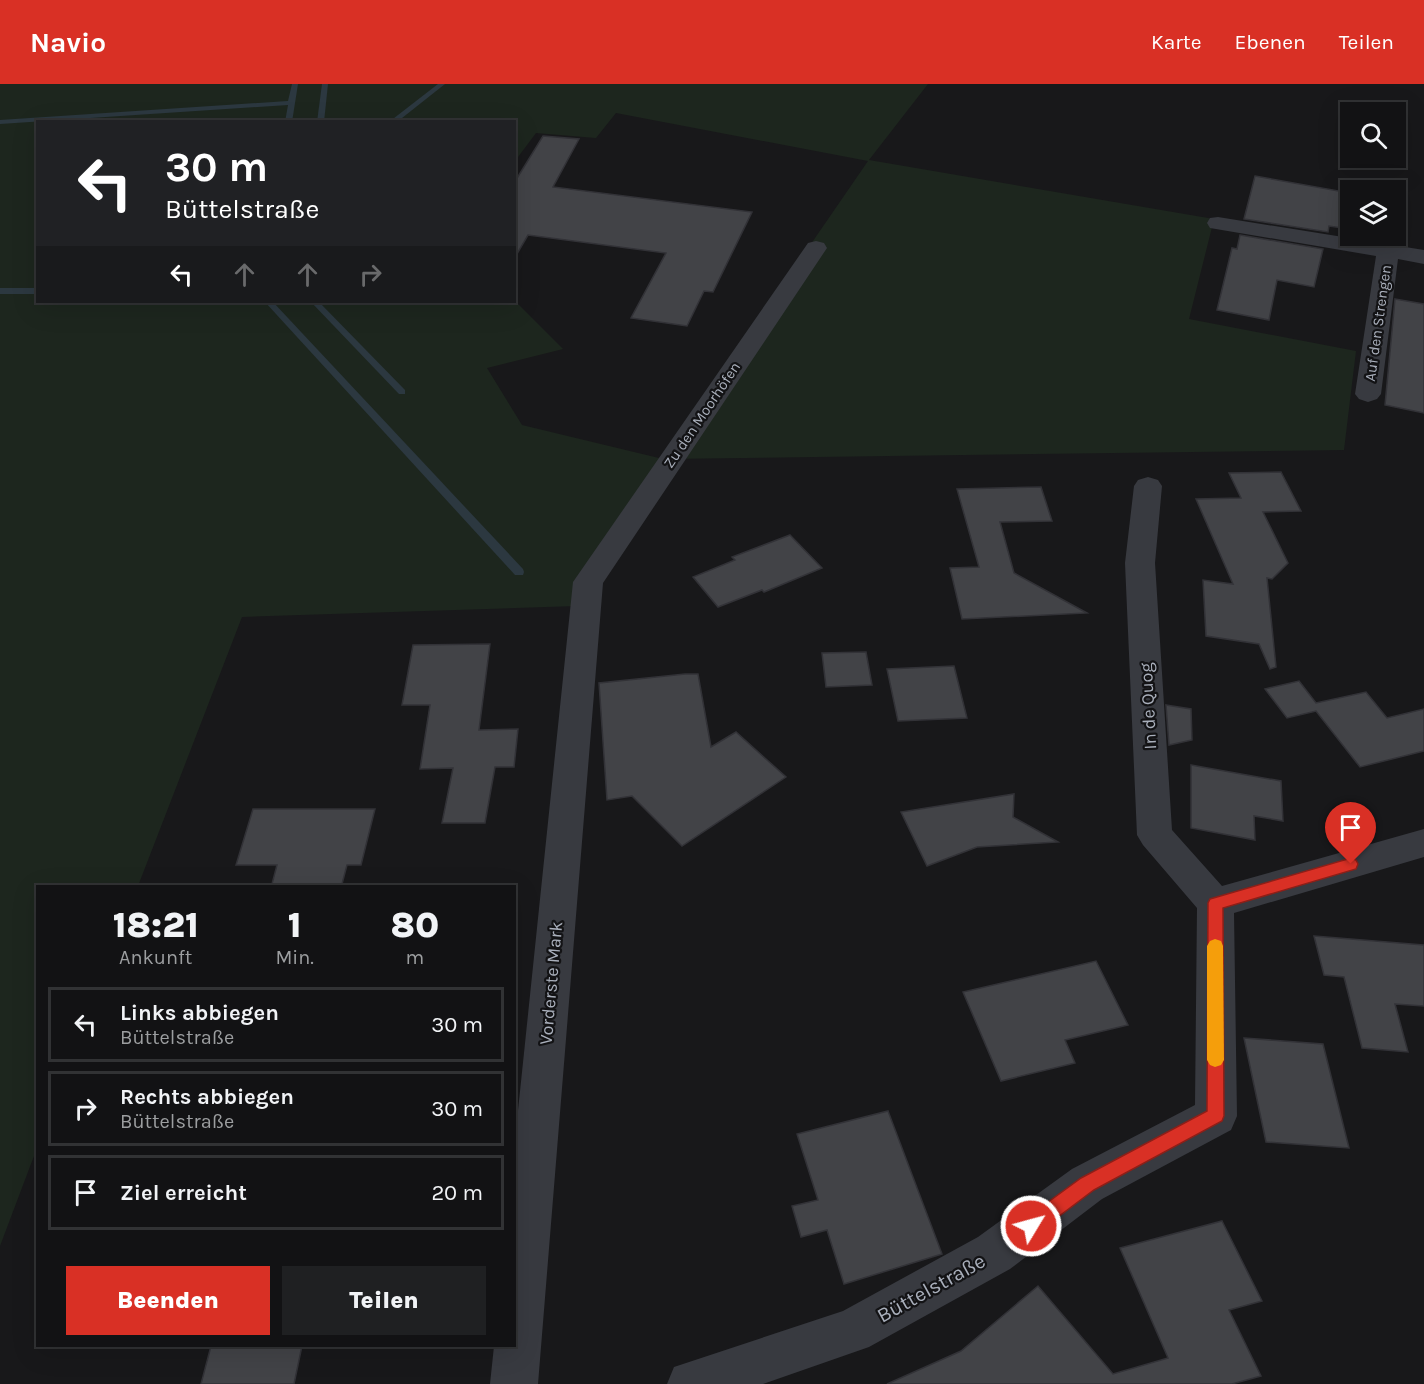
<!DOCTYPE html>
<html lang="de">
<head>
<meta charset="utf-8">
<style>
	body { margin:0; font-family:Karla,sans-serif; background:#1f2022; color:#f1f3f6; height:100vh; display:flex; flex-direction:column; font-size:22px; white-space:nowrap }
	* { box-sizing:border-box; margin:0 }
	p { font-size:20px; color:#9c9ea0 }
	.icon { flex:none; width:33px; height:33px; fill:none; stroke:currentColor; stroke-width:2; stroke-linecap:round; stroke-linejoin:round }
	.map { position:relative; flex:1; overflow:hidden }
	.panel { position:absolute; left:36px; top:801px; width:480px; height:462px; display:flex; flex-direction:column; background:#121214; border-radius:0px; box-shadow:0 6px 24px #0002,0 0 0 2px #313234 }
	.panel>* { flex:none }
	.hud { position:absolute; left:36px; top:36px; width:480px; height:183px; border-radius:0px; box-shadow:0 6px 24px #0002,0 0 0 2px #313234; background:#202124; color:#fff; overflow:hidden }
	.controls { position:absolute; left:1340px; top:18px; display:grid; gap:12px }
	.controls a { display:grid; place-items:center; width:66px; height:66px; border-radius:0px; background:#121214; box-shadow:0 6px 24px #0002,0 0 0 2px #313234; font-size:30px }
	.pin { position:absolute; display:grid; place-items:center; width:51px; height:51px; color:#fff; margin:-62px -26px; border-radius:50% 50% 50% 0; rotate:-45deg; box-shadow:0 0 6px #0007 }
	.pin .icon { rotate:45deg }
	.me { position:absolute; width:66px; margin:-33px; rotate:53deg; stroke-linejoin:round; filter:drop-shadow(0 0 4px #0008) }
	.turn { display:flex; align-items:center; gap:21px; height:126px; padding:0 30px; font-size:27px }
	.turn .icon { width:78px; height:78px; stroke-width:2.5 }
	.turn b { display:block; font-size:42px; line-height:51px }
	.lanes { display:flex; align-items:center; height:57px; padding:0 30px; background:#0003; justify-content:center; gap:30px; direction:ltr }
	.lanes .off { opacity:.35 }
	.eta { display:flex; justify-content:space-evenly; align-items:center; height:102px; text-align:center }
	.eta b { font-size:36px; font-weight:800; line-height:42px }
	.cta { display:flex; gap:12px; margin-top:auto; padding:12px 30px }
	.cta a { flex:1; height:69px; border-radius:0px; background:#d93025; color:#fff; font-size:24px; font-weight:800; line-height:69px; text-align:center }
	.cta a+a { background:#1f2022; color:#f1f3f6 }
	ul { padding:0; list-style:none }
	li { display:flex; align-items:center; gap:18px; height:75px; margin:0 12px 9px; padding:0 18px; border:3px solid #313234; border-radius:0px }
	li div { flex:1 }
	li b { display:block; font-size:22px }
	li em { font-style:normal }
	header { display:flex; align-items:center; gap:36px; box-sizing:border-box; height:84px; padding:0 30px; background:#d93025; color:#fff }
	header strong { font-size:28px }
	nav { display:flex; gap:33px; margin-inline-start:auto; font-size:21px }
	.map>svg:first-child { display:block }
	.green { fill:#1d261e; fill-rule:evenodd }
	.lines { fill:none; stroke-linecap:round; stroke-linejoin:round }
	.stream { fill:#2c3840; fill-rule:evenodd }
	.building { fill:#424347; stroke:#323237; stroke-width:1.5 }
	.minor { fill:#383a40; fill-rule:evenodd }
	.route { fill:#d93025; stroke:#8d1f18; stroke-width:1.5 }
	.slow { fill:#f59e0b }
	.labels { text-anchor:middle; stroke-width:4.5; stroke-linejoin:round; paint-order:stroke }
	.far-street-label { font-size:15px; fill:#a9afbb; stroke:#131315 }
	.street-label { font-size:18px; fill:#a9afbb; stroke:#131315 }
	.near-street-label { font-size:21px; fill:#a9afbb; stroke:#131315 }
</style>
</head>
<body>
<header>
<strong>Navio</strong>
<nav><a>Karte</a><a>Ebenen</a><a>Teilen</a></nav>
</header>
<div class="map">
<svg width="1424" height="1300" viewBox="0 0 1424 1300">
	<rect width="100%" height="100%" fill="#18181a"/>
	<path class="green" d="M 0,0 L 928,0 L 869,76 L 1214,135 L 1189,235 L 1356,267 L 1344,366 L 663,375 L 577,522 L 242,533 L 138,802 L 38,802 L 37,1064 L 0,1162 ZM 616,29 L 868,77 L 663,375 L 522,341 L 487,284 L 563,265 L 514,216 L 38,218 L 38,38 L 514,38 L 515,77 L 536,49 L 596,54 Z"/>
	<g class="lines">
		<g class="stream">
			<polygon points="292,0 298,0 292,38 285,38 288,21 0,40 0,36 288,17"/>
			<polygon points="322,0 328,0 324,38 317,38"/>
			<polygon points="438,0 445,0 397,38 389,38"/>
			<rect x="0" y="204" width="38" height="6"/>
			<polygon points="265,218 273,218 523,485 524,488 523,491 515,491"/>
			<polygon points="311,218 319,218 405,306 405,310 399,310"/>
		</g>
	</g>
	<g class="building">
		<polygon points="543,52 579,55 553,103 752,128 713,208 704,207 687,242 631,234 666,169 528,151 514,175 514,99"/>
		<polygon points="1255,92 1350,109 1349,145 1329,142 1328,148 1244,135"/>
		<polygon points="1240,151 1323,165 1314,203 1277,196 1269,236 1217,226 1232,164 1237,165"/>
		<polygon points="1395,215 1424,220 1424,329 1385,321"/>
		<polygon points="1281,388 1301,427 1263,428 1288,479 1272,495 1267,494 1276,583 1270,585 1259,560 1206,552 1203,496 1233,500 1196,415 1241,414 1229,389"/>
		<polygon points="1041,403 1052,437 1000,438 1014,489 1087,529 962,535 950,484 979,483 957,405"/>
		<polygon points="790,451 822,484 764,508 762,506 718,523 693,493 735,476 732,473"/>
		<polygon points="490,560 479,646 518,645 514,683 495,683 485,739 442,739 453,684 420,685 430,621 402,621 413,561"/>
		<polygon points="866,568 872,601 826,603 822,569"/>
		<polygon points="954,582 967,634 898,637 887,585"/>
		<polygon points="685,590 698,590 711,663 736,648 786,693 682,762 632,712 607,716 599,599"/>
		<polygon points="1299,597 1316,619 1366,608 1387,634 1424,625 1424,667 1360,683 1316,627 1287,634 1265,605"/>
		<polygon points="1166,621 1191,625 1192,656 1169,661"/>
		<polygon points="1191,681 1281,697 1283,737 1254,732 1255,756 1191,744"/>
		<polygon points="1014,710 1013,733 1058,758 977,763 927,782 901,728"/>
		<polygon points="253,725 375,725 361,781 347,781 342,800 272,800 277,781 236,781"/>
		<polygon points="1314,852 1424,861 1424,922 1395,920 1408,968 1362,964 1344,893 1324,891"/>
		<polygon points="1096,877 1128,941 1065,956 1075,979 1001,997 963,908"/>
		<polygon points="1244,954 1323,960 1349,1064 1266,1058"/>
		<polygon points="888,1027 942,1170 844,1200 827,1146 801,1153 792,1122 818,1116 797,1050"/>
		<polygon points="1222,1137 1262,1217 1229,1226 1261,1292 1232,1300 887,1300 961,1267 1038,1202 1113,1290 1168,1274 1120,1164"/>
		<polygon points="211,1262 302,1262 294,1300 201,1300"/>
	</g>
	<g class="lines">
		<g class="minor">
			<polygon points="1218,133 1424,166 1424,180 1398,175 1381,310 1377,315 1368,318 1359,315 1355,310 1376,172 1210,144 1207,139 1210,134"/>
			<polygon points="816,157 824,159 827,164 603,499 538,1300 490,1300 494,1262 514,1262 514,1065 573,498 808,159"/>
			<polygon points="1148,393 1158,396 1162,402 1155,479 1172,746 1222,802 1424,745 1424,773 1234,829 1237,1032 1231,1046 1102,1115 1010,1185 869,1263 763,1300 667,1300 674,1283 843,1227 978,1153 1072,1085 1195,1021 1197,824 1143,761 1137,751 1125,479 1134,402 1138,396"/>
		</g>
	</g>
	<polygon class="route" points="1351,774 1356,776 1358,780 1356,785 1223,824 1224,1032 1222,1037 1094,1106 1038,1148 1031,1151 1025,1148 1022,1142 1025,1135 1081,1094 1207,1027 1208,819 1210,815"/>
	<polygon class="slow" points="1215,855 1221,857 1223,862 1224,976 1221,981 1215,983 1210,981 1207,976 1207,862 1210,857"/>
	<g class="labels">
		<g class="far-street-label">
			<text transform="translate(1378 239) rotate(-82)" y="5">Auf den Strengen</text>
			<text transform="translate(702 331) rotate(-56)" y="5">Zu den Moorhöfen</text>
		</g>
		<g class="street-label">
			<text transform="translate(1148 622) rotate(-93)" y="6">In de Quog</text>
			<text transform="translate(551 899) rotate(-85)" y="6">Vorderste Mark</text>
		</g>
		<g class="near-street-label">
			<text transform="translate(931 1204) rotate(-29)" y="7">Büttelstraße</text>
		</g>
	</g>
</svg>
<div class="controls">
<a><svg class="icon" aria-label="search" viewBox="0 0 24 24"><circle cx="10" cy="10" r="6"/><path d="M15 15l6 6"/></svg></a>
<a><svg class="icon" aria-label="layers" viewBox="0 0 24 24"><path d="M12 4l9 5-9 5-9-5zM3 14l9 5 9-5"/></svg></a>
</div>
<div class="pin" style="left:1351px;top:780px;background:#d93025"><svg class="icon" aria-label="arrive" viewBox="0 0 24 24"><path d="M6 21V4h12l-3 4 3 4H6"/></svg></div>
<svg class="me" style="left:1031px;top:1142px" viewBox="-20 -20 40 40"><circle r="17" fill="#d93025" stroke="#fff" stroke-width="3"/><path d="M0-11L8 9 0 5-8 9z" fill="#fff"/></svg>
<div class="hud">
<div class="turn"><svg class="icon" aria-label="left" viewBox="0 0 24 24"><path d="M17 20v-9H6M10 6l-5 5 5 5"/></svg><div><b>30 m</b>Büttelstraße</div></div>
<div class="lanes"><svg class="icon" aria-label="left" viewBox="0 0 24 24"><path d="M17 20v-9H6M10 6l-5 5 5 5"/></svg><svg class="icon off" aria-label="ahead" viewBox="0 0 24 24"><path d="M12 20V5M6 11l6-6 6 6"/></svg><svg class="icon off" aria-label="ahead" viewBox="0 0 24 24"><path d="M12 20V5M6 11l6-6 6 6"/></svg><svg class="icon off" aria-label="right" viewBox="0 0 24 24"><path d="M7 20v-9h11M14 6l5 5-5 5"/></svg></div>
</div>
<section class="panel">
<div class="eta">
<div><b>18:21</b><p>Ankunft</p></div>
<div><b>1</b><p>Min.</p></div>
<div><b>80</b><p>m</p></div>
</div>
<ul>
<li><svg class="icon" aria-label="left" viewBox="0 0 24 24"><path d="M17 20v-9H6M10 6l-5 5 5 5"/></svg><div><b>Links abbiegen</b><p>Büttelstraße</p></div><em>30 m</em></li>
<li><svg class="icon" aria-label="right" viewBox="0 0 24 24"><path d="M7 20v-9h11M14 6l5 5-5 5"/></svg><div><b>Rechts abbiegen</b><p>Büttelstraße</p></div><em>30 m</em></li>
<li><svg class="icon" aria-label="arrive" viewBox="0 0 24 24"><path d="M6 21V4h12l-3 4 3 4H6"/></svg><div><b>Ziel erreicht</b></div><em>20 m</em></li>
</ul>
<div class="cta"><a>Beenden</a><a>Teilen</a></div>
</section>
</div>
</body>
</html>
